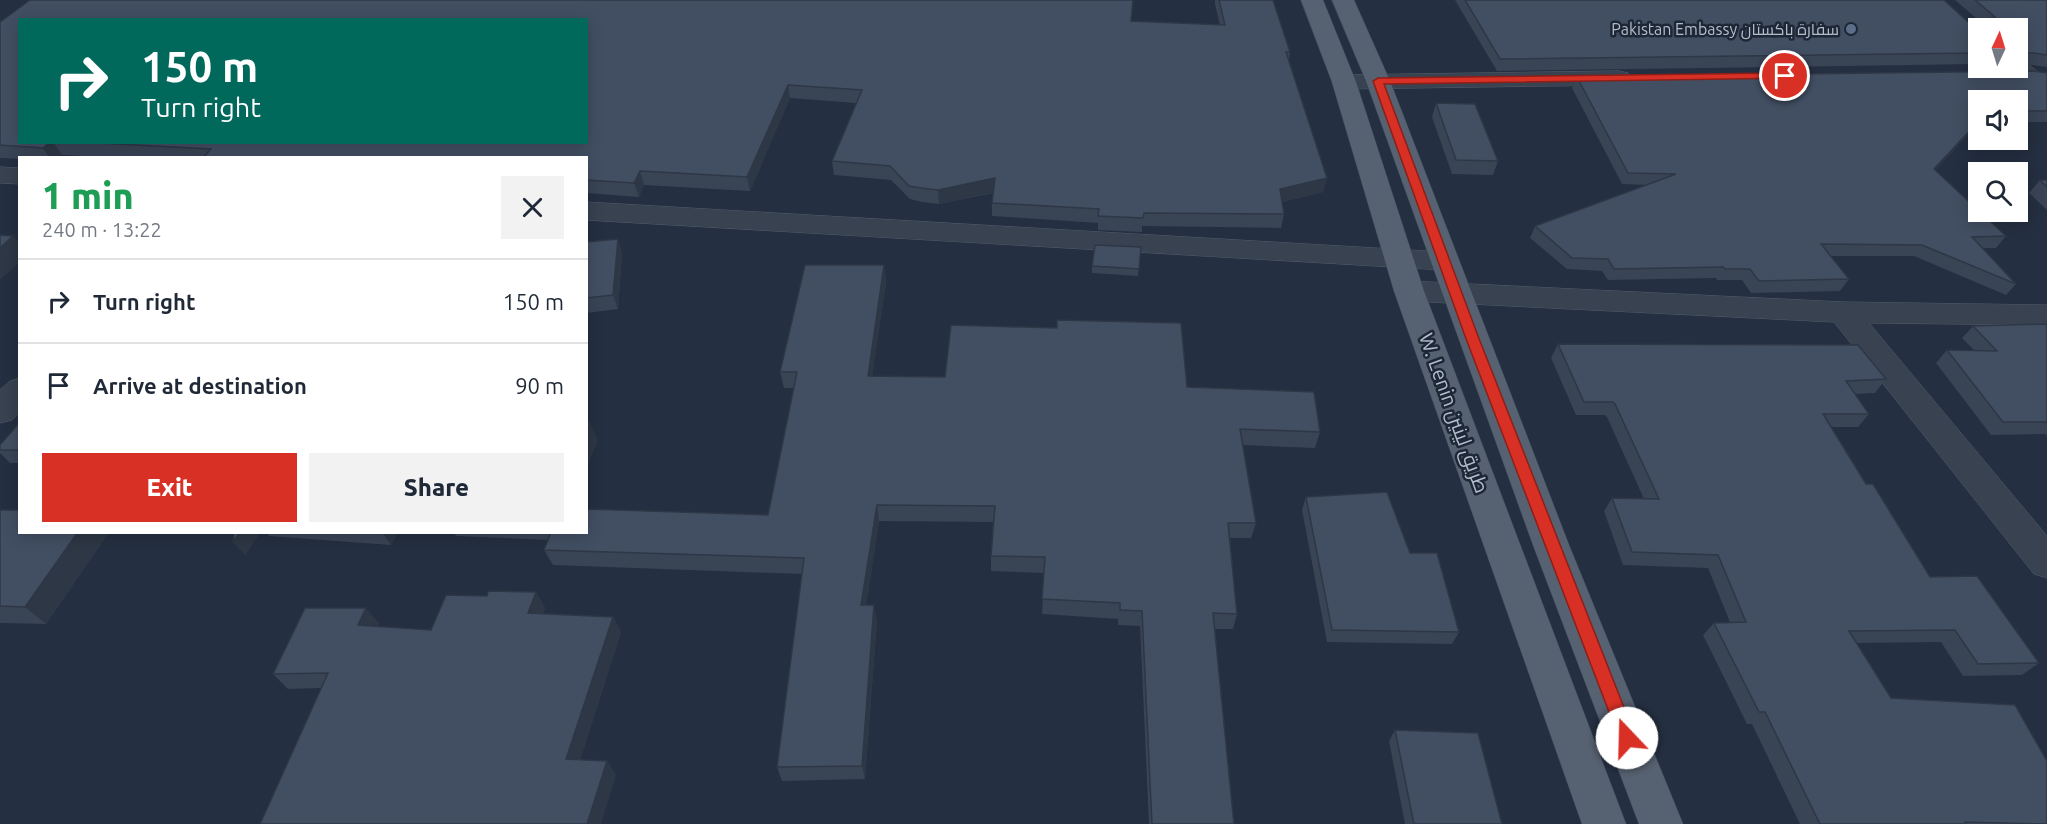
<!DOCTYPE html>
<html lang="en">
<head>
<meta charset="utf-8">
<style>
	body { margin:0; font-family:Ubuntu,Cairo,sans-serif; background:#f2f2f3; color:#1f2937; height:100vh; display:flex; flex-direction:column; font-size:22px; white-space:nowrap }
	* { box-sizing:border-box; margin:0 }
	p { font-size:20px; color:#747a83 }
	.icon { flex:none; width:33px; height:33px; fill:none; stroke:currentColor; stroke-width:2; stroke-linecap:round; stroke-linejoin:round }
	.map { position:relative; flex:1; overflow:hidden }
	.sheet { position:absolute; left:18px; top:156px; width:570px; height:378px; display:flex; flex-direction:column; background:#fff; border-radius:0px; box-shadow:0 3px 15px #0003 }
	.sheet>* { flex:none }
	.top-card { position:absolute; left:18px; top:18px; width:570px; height:126px; border-radius:0px; box-shadow:0 3px 15px #0003; background:#00695c; color:#fff; overflow:hidden }
	.needle { width:39px; rotate:4deg }
	.controls { position:absolute; left:1968px; top:18px; display:grid; gap:12px }
	.controls a { display:grid; place-items:center; width:60px; height:60px; border-radius:0px; background:#fff; box-shadow:0 3px 15px #0003; font-size:30px }
	.pin { position:absolute; display:grid; place-items:center; width:51px; height:51px; color:#fff; margin:-26px; border:3px solid #fff; border-radius:50%; box-shadow:0 2px 6px #0007 }
	.me { position:absolute; width:66px; margin:-33px; rotate:339deg; stroke-linejoin:round; filter:drop-shadow(0 0 4px #0008) }
	.turn { display:flex; align-items:center; gap:21px; height:126px; padding:0 24px; font-size:27px }
	.turn .icon { width:78px; height:78px; stroke-width:2.5 }
	.turn b { display:block; font-size:42px; line-height:51px }
	.round { display:grid; place-items:center; flex:none; width:63px; height:63px; border-radius:0px; background:#f2f2f3 }
	.headline { display:flex; align-items:center; justify-content:space-between; height:102px; padding:0 24px }
	h1 { font-size:36px; font-weight:800; line-height:45px; color:#1e9e55 }
	.action { display:flex; gap:12px; margin-top:auto; padding:12px 24px }
	.action a { flex:1; height:69px; border-radius:0px; background:#d93025; color:#fff; font-size:24px; font-weight:800; line-height:69px; text-align:center }
	.action a+a { background:#f2f2f3; color:#1f2937 }
	ul { padding:0; list-style:none }
	li { display:flex; align-items:center; gap:18px; height:84px; padding:0 24px; border-top:2px solid #e0e1e3 }
	li div { flex:1 }
	li b { display:block; font-size:22px }
	li em { font-style:normal }
	.map>svg:first-child { display:block }
	.lines { fill:none; stroke-linecap:round; stroke-linejoin:round }
	.minor-casing { stroke:#535d6b; stroke-width:1 }
	.major-casing { stroke:#414b5a; stroke-width:1 }
	.minor { fill:#384250; fill-rule:evenodd }
	.major { fill:#566171; fill-rule:evenodd }
	.wall { fill:#394455; fill-rule:evenodd }
	.shaded-wall { fill:#2e3745 }
	.building { fill:#424f63; stroke:#2e3745; stroke-width:1.5 }
	.route { fill:#d93025; stroke:#8d1f18; stroke-width:1.5 }
	.service-dot { fill:#5c6f8a; stroke:#1d2736; stroke-width:2 }
	.labels { text-anchor:middle; stroke-width:5; stroke-linejoin:round; paint-order:stroke }
	.far-poi-label { font-size:16px; fill:#b4bdcb; stroke:#1d2736; text-anchor:end }
	.street-label { font-size:20px; fill:#b4bdcb; stroke:#1d2736 }
</style>
</head>
<body>
<div class="map">
<svg width="2047" height="824" viewBox="0 0 2047 824">
	<rect width="100%" height="100%" fill="#242f41"/>
	<g class="lines">
		<g class="minor-casing">
			<g id="minor">
				<polygon points="2018,60 2026,62 2047,80 2047,100 2038,98 2010,72 2006,68 2018,68"/>
				<polygon points="1619,71 1628,73 1631,78 1628,83 1619,85 1344,89 1335,87 1332,82 1335,77 1344,75"/>
				<polygon points="0,167 20,168 20,184 0,183"/>
				<polygon points="586,202 1444,252 1454,254 1458,261 1454,268 1444,270 586,220"/>
				<polygon points="1409,281 1843,302 2047,305 2047,325 1869,323 2047,536 2047,578 2034,574 1834,322 1409,301 1398,298 1394,291 1398,284"/>
				<polygon points="20,378 20,411 12,420 0,423 0,390 9,382"/>
			</g>
		</g>
		<g class="major-casing">
			<g id="major">
				<polygon points="1301,0 1323,0 1356,82 1424,291 1626,824 1582,824 1394,291 1332,82"/>
				<polygon points="1332,0 1354,0 1390,81 1569,545 1683,824 1639,824 1533,545 1366,81"/>
			</g>
		</g>
		<use href="#minor" class="minor"/>
		<use href="#major" class="major"/>
	</g>
	<g class="wall">
		<path d="M 30,0 L 1133,0 L 1131,21 L 1220,25 L 1215,4 L 1215,0 L 1273,0 L 1290,52 L 1289,60 L 1327,178 L 1323,192 L 1282,202 L 1284,214 L 1281,228 L 1142,226 L 1142,232 L 1098,230 L 1098,223 L 992,216 L 992,203 L 993,193 L 939,204 L 922,202 L 910,199 L 891,180 L 834,175 L 832,161 L 856,103 L 790,98 L 750,191 L 644,185 L 639,197 L 586,193 L 586,158 L 115,158 L 62,155 L 58,158 L 20,158 L 20,159 L 0,158 L 0,22 ZM 20,20 L 586,20 L 586,142 L 20,142 Z"/>
		<polygon points="1455,0 1944,0 1977,30 1978,30 1978,64 1497,71"/>
		<polygon points="1955,0 2047,0 2047,67 2025,64 2018,64 2018,28 1981,28 1984,25"/>
		<polygon points="2047,73 2047,122 2018,122 2018,100 1978,100 1978,124 1935,170 2006,236 1996,248 1983,248 2016,284 2006,295 1914,256 1830,256 1849,279 1840,291 1751,293 1742,280 1717,280 1716,278 1608,280 1602,271 1567,269 1530,238 1535,226 1646,185 1622,184 1572,88 1577,77"/>
		<polygon points="1436,103 1498,161 1493,175 1452,174 1432,117"/>
		<polygon points="2040,180 2047,180 2047,210 2029,193"/>
		<polygon points="586,242 622,252 618,309 586,313"/>
		<polygon points="1141,247 1138,276 1092,273 1092,266"/>
		<polygon points="884,265 886,282 872,376 1187,387 1320,432 1315,448 1243,445 1256,523 1251,538 1230,538 1237,614 1233,629 1215,629 1234,824 1149,824 1140,626 1118,625 1118,619 1042,614 1044,573 991,571 991,556 993,522 879,521 866,605 877,620 865,779 782,781 777,767 802,574 553,565 544,550 548,540 456,536 454,532 586,532 768,515 794,388 784,388 780,372"/>
		<polygon points="2047,324 2047,437 2045,434 1991,435 1936,363 1947,350 1974,350 1962,338 1973,326"/>
		<polygon points="1558,344 1886,379 1875,393 1855,394 1869,414 1858,427 1831,427 1866,484 1930,577 2039,663 2022,675 1963,676 1941,642 1856,643 1891,698 2047,824 1800,824 1752,724 1747,724 1703,635 1714,623 1730,622 1708,568 1623,565 1604,511 1612,498 1644,499 1607,417 1605,415 1576,415 1551,358"/>
		<polygon points="0,450 20,450 20,463 10,463 0,453"/>
		<polygon points="1306,497 1410,553 1459,632 1452,644 1327,642 1302,510"/>
		<polygon points="0,510 20,532 109,532 46,624 0,623"/>
		<polygon points="234,532 398,532 391,545 269,536 267,533 260,533 245,555"/>
		<polygon points="536,592 545,608 543,614 613,617 621,632 580,760 607,761 616,775 321,688 288,689 273,674 379,623 377,627 431,630 487,596"/>
		<polygon points="1395,730 1502,824 1405,824 1389,741"/>
	</g>
	<g class="shaded-wall">
		<polygon points="788,85 790,98 750,191 747,177"/>
		<polygon points="1978,122 1978,124 1925,181 1934,169"/>
		<polygon points="50,142 53,142 62,155 58,158 50,158 43,148"/>
		<polygon points="640,171 644,185 639,197 634,183"/>
		<polygon points="995,178 995,192 939,204 938,190"/>
		<polygon points="1327,178 1323,192 1277,203 1280,189"/>
		<polygon points="13,236 20,243 20,262 0,280 0,248"/>
		<polygon points="618,239 622,252 618,309 613,295"/>
		<polygon points="884,265 886,282 870,392 868,376"/>
		<polygon points="590,423 598,441 586,469 586,431"/>
		<polygon points="877,505 879,521 864,620 861,605"/>
		<polygon points="78,532 109,532 46,624 25,607"/>
		<polygon points="240,532 260,533 245,555 233,542"/>
		<polygon points="382,532 398,532 391,545"/>
		<polygon points="536,592 545,608 537,629 528,613"/>
		<polygon points="874,605 877,620 865,779 862,766"/>
		<polygon points="366,608 379,623 371,641 358,625"/>
		<polygon points="613,617 621,632 576,773 566,759"/>
		<polygon points="607,761 616,775 601,824 587,824"/>
	</g>
	<g class="building">
		<polygon points="30,0 1133,0 1131,21 1225,25 1219,0 1273,0 1290,52 1286,52 1327,178 1280,189 1284,214 1144,213 1143,218 1098,216 1099,209 992,203 995,178 938,190 921,188 909,186 890,166 832,161 862,90 788,85 747,177 640,171 634,183 586,180 586,158 203,158 211,149 80,142 586,142 586,20 20,20 20,142 50,142 43,148 0,145 0,22"/>
		<polygon points="1465,0 1944,0 1977,30 1978,30 1978,53 1500,59"/>
		<polygon points="1975,0 2047,0 2047,55 2034,53 2018,53 2018,28 1987,28 1988,19 1995,17"/>
		<polygon points="2033,71 2047,73 2047,111 2018,111 2018,100 1978,100 1978,122 1934,169 2006,236 1972,237 2016,284 1922,245 1821,244 1849,279 1759,281 1750,269 1725,269 1723,267 1614,269 1608,259 1572,258 1535,226 1676,174 1628,173 1577,77"/>
		<polygon points="1436,103 1475,104 1498,161 1456,160"/>
		<polygon points="2040,180 2047,180 2047,187"/>
		<polygon points="0,235 13,236 0,248"/>
		<polygon points="618,239 613,295 586,298 586,242"/>
		<polygon points="1095,245 1141,247 1139,269 1092,266"/>
		<polygon points="805,265 884,265 868,376 945,377 951,325 1057,328 1057,320 1181,323 1187,387 1314,392 1320,432 1240,429 1256,523 1228,523 1237,614 1213,613 1234,824 1152,824 1142,611 1120,610 1120,603 1042,599 1045,557 991,556 995,506 877,505 861,605 874,605 862,766 777,767 804,558 544,550 551,532 586,532 586,509 768,515 797,372 780,372"/>
		<polygon points="2047,324 2047,422 2003,422 1947,350 1997,351 1973,326"/>
		<polygon points="1558,344 1858,345 1886,379 1846,381 1869,414 1823,414 1866,484 1873,484 1930,577 1977,576 2039,663 1978,664 1955,630 1849,631 1891,698 2015,705 2047,761 2047,824 1965,822 1966,824 1820,824 1765,712 1759,712 1714,623 1746,622 1718,555 1632,552 1612,498 1659,499 1615,404 1613,402 1584,402"/>
		<polygon points="20,422 20,450 0,450 0,445"/>
		<polygon points="586,423 590,423 586,431"/>
		<polygon points="1387,492 1410,553 1437,553 1459,632 1332,630 1306,497"/>
		<polygon points="0,510 20,510 20,532 78,532 25,607 0,606"/>
		<polygon points="234,532 240,532 233,542"/>
		<polygon points="488,591 536,592 528,613 613,617 566,759 607,761 587,824 260,824 328,673 273,674 305,608 366,608 358,625 431,630 446,595 487,596"/>
		<polygon points="1395,730 1478,733 1502,824 1414,824"/>
	</g>
	<polygon class="route" points="1785,73 1790,76 1789,78 1384,84 1478,336 1636,738 1633,744 1627,746 1621,744 1619,738 1465,336 1373,81 1378,78"/>
	<circle class="service-dot" cx="1851" cy="29" r="6"/>
	<g class="labels">
		<g class="far-poi-label">
			<text x="1839" y="35">Pakistan Embassy سفارة باكستان</text>
		</g>
		<g class="street-label">
			<text transform="translate(1454 413) rotate(70)" y="7">W. Lenin طريق لينين</text>
		</g>
	</g>
</svg>
<div class="controls">
<a><svg class="needle" viewBox="-14 -14 28 28"><path d="M0-13l5 13h-10z" fill="#e53935"/><path d="M0 13l5-13h-10z" fill="#747a83"/></svg></a>
<a><svg class="icon" aria-label="sound" viewBox="0 0 24 24"><path d="M4 9h4l5-4v14l-5-4H4zM17 9q2 3 0 6"/></svg></a>
<a><svg class="icon" aria-label="search" viewBox="0 0 24 24"><circle cx="10" cy="10" r="6"/><path d="M15 15l6 6"/></svg></a>
</div>
<div class="pin" style="left:1785px;top:76px;background:#d93025"><svg class="icon" aria-label="arrive" viewBox="0 0 24 24"><path d="M6 21V4h12l-3 4 3 4H6"/></svg></div>
<svg class="me" style="left:1627px;top:738px" viewBox="-20 -20 40 40"><circle r="19" fill="#fff"/><path d="M0-13L10 11 0 6-10 11z" fill="#d93025"/></svg>
<div class="top-card">
<div class="turn"><svg class="icon" aria-label="right" viewBox="0 0 24 24"><path d="M7 20v-9h11M14 6l5 5-5 5"/></svg><div><b>150 m</b>Turn right</div></div>
</div>
<section class="sheet">
<div class="headline"><div><h1>1 min</h1><p>240 m · 13:22</p></div><a class="round"><svg class="icon" aria-label="close" viewBox="0 0 24 24"><path d="M6 6l12 12M18 6L6 18"/></svg></a></div>
<ul>
<li><svg class="icon" aria-label="right" viewBox="0 0 24 24"><path d="M7 20v-9h11M14 6l5 5-5 5"/></svg><div><b>Turn right</b></div><em>150 m</em></li>
<li><svg class="icon" aria-label="arrive" viewBox="0 0 24 24"><path d="M6 21V4h12l-3 4 3 4H6"/></svg><div><b>Arrive at destination</b></div><em>90 m</em></li>
</ul>
<div class="action"><a>Exit</a><a>Share</a></div>
</section>
</div>
</body>
</html>
